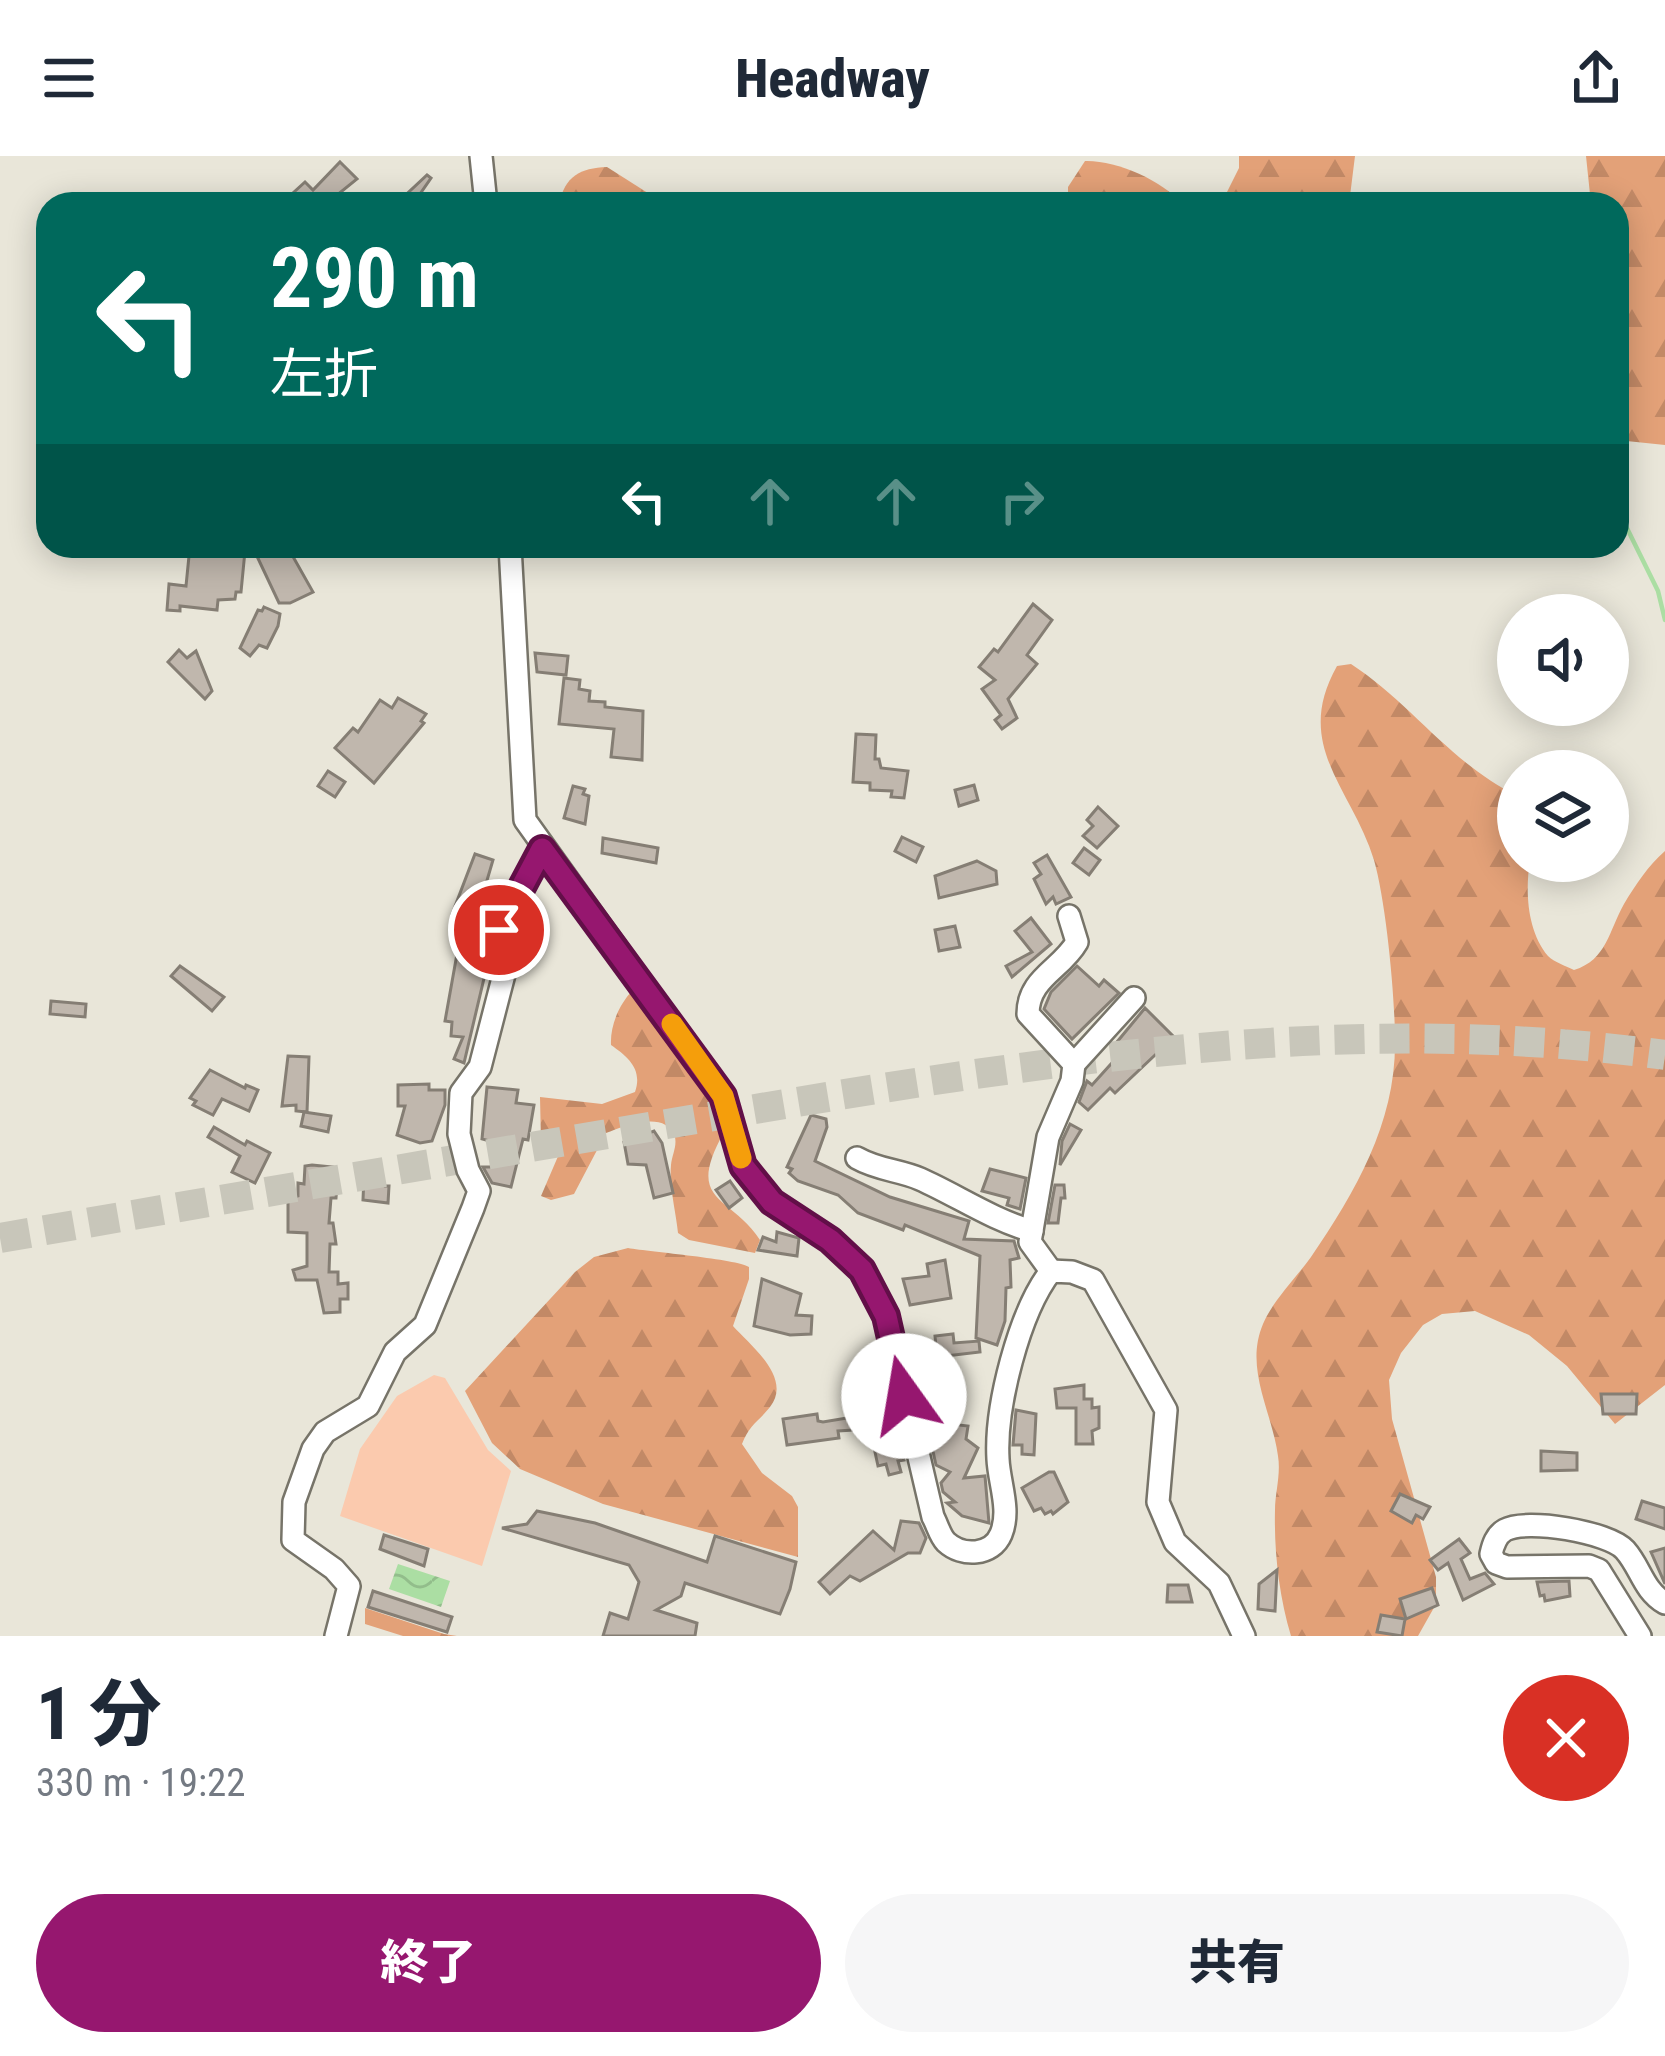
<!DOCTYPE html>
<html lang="ja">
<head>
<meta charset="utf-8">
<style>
	body { margin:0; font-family:"Roboto Condensed","Noto Sans JP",sans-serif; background:#f6f6f7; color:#1f2937; height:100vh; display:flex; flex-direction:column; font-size:45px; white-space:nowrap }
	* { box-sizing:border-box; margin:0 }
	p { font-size:39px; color:#747a83 }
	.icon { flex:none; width:66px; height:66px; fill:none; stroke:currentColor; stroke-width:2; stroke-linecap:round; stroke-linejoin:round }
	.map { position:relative; height:1480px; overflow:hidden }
	.side { display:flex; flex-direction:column; background:#fff; flex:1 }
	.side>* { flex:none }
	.banner { position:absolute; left:36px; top:36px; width:1593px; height:366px; border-radius:36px; box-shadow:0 6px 30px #0003; background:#00695c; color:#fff; overflow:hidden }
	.controls { position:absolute; left:1497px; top:438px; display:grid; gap:24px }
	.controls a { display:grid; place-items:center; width:132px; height:132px; border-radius:50%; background:#fff; box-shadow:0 6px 30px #0003; font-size:60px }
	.pin { position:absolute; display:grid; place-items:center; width:102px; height:102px; color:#fff; margin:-51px; border:6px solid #fff; border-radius:50%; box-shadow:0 3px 12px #0007 }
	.me { position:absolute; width:132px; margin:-66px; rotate:347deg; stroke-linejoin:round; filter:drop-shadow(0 0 9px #0008) }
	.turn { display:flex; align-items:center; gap:42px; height:252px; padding:0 36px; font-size:54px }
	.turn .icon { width:156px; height:156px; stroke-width:2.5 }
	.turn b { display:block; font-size:84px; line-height:102px }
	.lanes { display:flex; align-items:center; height:114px; padding:0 36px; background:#0003; justify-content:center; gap:60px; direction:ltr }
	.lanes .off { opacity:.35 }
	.round { display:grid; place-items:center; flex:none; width:126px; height:126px; border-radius:63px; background:#f6f6f7 }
	.overview { display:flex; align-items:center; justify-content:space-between; height:204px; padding:0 36px }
	h1 { font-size:72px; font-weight:800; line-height:90px }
	.primary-button { display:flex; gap:24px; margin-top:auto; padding:24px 36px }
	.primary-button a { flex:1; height:138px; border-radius:72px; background:#96176f; color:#fff; font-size:48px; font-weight:800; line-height:138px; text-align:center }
	.primary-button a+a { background:#f6f6f7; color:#1f2937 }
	header { display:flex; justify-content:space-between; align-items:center; height:156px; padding:0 36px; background:#fff; font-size:54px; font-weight:800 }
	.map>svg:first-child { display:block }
	.forest { fill:url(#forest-firs) }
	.park { fill:#fbcaae }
	.water { fill:url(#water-waves) }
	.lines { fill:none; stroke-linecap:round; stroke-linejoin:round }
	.stream { stroke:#abdea3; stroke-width:4.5 }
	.building { fill:#c0b7ad; stroke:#857e74; stroke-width:3 }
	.highway-tunnel { stroke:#c8c6ba; stroke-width:30; stroke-dasharray:30 15; stroke-linecap:butt }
	.minor-casing { stroke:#777469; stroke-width:26 }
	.minor { stroke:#fff; stroke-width:21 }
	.route-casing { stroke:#620f48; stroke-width:30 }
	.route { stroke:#96176f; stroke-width:21 }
	.slow { stroke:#f59e0b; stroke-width:21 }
</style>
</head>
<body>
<header><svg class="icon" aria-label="menu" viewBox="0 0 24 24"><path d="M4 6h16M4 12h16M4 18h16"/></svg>Headway<svg class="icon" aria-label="share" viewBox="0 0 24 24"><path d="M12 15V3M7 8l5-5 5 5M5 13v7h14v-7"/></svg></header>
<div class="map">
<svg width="1665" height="1480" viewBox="0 0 1665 1480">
	<defs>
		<pattern id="forest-firs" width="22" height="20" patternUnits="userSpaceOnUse" patternTransform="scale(3)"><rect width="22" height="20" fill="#e3a178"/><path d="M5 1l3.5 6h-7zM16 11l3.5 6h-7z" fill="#c28966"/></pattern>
		<pattern id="water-waves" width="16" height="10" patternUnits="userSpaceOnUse" patternTransform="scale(3)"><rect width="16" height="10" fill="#abdea3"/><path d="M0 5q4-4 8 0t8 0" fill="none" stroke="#92bd8b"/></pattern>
	</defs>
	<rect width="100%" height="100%" fill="#e9e6d9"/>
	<g class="forest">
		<polygon points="1239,0 1355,0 1349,48 1221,48 1239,12"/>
		<polygon points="1586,0 1665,0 1665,289 1617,284 1617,48 1591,48"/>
		<path d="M 1085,5 C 1116,4 1162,24 1182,48 L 1068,48 L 1068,31 Z"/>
		<path d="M 607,11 L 651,39 L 656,48 L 559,48 C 565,20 580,12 607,11 Z"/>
		<path d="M 1351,508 C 1411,547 1452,609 1518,640 L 1518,705 L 1530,705 C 1525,735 1527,775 1548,800 C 1554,806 1566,810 1574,814 C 1607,804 1609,774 1624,748 C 1636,728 1648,710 1665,695 L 1665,1229 L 1615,1268 L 1567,1210 L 1529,1179 L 1475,1155 L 1442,1158 L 1423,1169 L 1401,1197 L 1389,1224 L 1392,1263 L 1436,1421 L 1436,1448 L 1418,1480 L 1291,1480 C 1279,1440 1274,1396 1275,1354 C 1275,1337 1281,1318 1278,1300 C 1272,1255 1244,1213 1263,1168 C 1274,1143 1296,1122 1311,1101 C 1356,1035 1396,966 1395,885 C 1395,840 1386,746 1374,704 C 1352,632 1292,590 1337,510 Z"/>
		<path d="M 633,834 L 704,907 L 724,976 C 684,1048 730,1038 760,1084 L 755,1097 L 689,1084 L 678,1077 C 676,1056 669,1031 671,1009 C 672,999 677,991 675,981 C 666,953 624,970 606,977 L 574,1038 L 551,1044 L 541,1040 L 559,998 L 541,986 L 540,941 L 602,948 L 635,936 C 643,913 628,901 611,889 C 610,870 619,848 633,834 Z"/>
		<path d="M 628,1092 C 651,1096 737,1103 749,1111 L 749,1123 L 733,1170 C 750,1189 793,1222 770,1251 C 758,1266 749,1269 742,1288 L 762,1317 L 792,1340 L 798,1351 L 798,1401 L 603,1348 L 520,1313 L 492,1287 L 465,1235 L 575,1116 L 594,1101 Z"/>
		<polygon points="365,1452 444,1478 457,1480 403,1480 365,1468"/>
	</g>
	<polygon class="park" points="434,1219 445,1222 488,1294 511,1315 482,1410 340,1360 360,1293 397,1240"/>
	<polygon class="water" points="398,1408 450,1425 441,1451 389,1433"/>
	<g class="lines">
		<polyline class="stream" points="1617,352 1658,435 1665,464"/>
	</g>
	<g class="building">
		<polygon points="340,6 357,23 326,48 300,48 293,37 305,26 313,34"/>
		<polygon points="427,19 431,22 413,48 396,48"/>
		<polygon points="190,390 230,390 230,394 245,395 241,436 236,436 235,443 218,444 217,454 180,450 180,455 167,454 169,428 186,430"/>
		<polygon points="260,390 287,390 313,436 290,447 279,447 255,396 263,396"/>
		<polygon points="1033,448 1052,464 1027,499 1037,508 1008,543 1017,562 1002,573 995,564 1001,559 982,533 995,524 979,511 994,493 998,496"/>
		<polygon points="264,451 280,458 278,470 267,492 259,489 250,500 240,492 258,454 262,455"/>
		<polygon points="179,494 187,502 196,495 212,535 205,543 168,506"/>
		<polygon points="535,497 568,500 566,519 537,516"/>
		<polygon points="564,522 580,524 579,533 590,535 589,545 605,546 605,551 643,555 642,604 611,601 614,573 559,568"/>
		<polygon points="398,542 426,558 421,565 424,567 374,627 335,592 353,572 358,576 380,544 392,552"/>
		<polygon points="856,578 876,579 875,603 879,603 881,612 908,615 904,642 891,641 892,635 870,634 870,627 853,626"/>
		<polygon points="328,615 345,626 335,641 318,630"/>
		<polygon points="974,629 978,644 959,650 955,634"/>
		<polygon points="573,630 585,633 583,638 589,640 585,668 564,662"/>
		<polygon points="1098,651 1118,670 1097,692 1083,680 1093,670 1087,664"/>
		<polygon points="902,681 923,691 916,706 895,695"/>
		<polygon points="603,682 658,692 656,707 602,697"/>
		<polygon points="1084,692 1100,704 1089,719 1073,707"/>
		<polygon points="475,698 493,704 483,738 478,736 469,764 452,758"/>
		<polygon points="1047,699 1071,741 1056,748 1053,741 1046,748 1034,723 1041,718 1034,707"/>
		<polygon points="977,705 996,715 997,728 939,742 935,720"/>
		<polygon points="1031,762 1051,788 1012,821 1006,810 1032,796 1015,775"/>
		<polygon points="955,770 960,791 939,795 935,774"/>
		<polygon points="467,788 489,793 490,797 464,907 454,903 463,881 451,880 452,866 445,865 457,798 464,800"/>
		<polygon points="180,810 224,841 212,855 171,820"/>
		<polygon points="1077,810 1099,830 1104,824 1119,837 1072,883 1044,853 1051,836"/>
		<polygon points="51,845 86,848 85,861 50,858"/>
		<polygon points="1145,852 1174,881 1115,937 1110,932 1088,954 1079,946 1087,925 1092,929 1119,899 1112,892"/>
		<polygon points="288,900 309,901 307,956 296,955 296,949 282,950"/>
		<polygon points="210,914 245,932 246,929 258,934 249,955 222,943 213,959 193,949 196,945 190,942"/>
		<polygon points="429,928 429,934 445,934 445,949 432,985 420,987 397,979 405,950 398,950 398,929"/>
		<polygon points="487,931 518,934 516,947 534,949 528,984 523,983 511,1031 492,1027 483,1011 491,1011 497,987 482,983"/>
		<polygon points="304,956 331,960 328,976 301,970"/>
		<polygon points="811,959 826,963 827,971 815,1005 890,1041 969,1065 964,1083 1014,1085 1019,1102 1010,1104 1011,1131 1006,1132 1005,1165 997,1189 976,1182 980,1100 905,1069 903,1074 858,1057 838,1039 798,1025 789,1017 792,1013 787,1011"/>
		<polygon points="1070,968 1081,974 1060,1009 1062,985"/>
		<polygon points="214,971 245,989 247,985 270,997 255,1027 232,1016 240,1000 208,981"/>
		<polygon points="654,975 662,987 673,1037 654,1042 646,1009 628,1008 624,986"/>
		<polygon points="312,1009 333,1011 332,1027 337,1028 336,1042 331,1042 329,1067 333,1067 336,1088 330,1088 329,1116 338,1116 338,1128 348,1127 348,1143 340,1143 340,1156 324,1157 317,1124 296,1124 293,1114 307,1110 307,1077 288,1076 288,1043 298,1040 298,1027 304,1028 305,1010"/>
		<polygon points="990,1013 1026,1022 1020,1053 1007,1049 1009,1042 982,1035"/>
		<polygon points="381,1019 385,1030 389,1030 388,1047 363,1044 364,1020"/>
		<polygon points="730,1025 742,1042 729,1052 716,1034"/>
		<polygon points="1055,1029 1064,1029 1065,1042 1061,1042 1058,1067 1048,1067"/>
		<polygon points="777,1076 799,1082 797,1100 758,1094 763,1081 776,1086"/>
		<polygon points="945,1104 951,1142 910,1149 903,1123 929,1120 927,1108"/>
		<polygon points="762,1123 801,1138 796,1159 812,1160 811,1178 790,1179 754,1170"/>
		<polygon points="953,1178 954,1187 979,1185 980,1196 937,1201 935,1180"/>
		<polygon points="1084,1229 1084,1243 1092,1243 1092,1252 1099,1251 1099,1272 1092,1275 1093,1288 1076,1288 1076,1252 1057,1252 1055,1233"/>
		<polygon points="1601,1238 1637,1238 1636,1258 1603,1258"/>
		<polygon points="1016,1254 1036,1258 1034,1299 1022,1298 1022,1289 1013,1289"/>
		<polygon points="877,1257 878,1268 895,1264 904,1304 898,1305 901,1316 889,1319 886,1308 878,1310 870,1273 838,1275 839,1282 787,1289 783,1263 817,1258 818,1265 823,1266"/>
		<polygon points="935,1257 937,1262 948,1259 950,1268 968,1270 966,1283 978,1292 964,1322 985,1320 989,1367 962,1360 947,1347 955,1346 943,1336 941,1327 950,1316 936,1309 925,1259"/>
		<polygon points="1541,1295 1577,1297 1577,1314 1541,1315"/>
		<polygon points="1049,1316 1054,1316 1068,1346 1053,1358 1051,1355 1045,1358 1041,1352 1034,1355 1022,1332"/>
		<polygon points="1400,1338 1430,1351 1423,1363 1416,1359 1412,1367 1391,1355"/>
		<polygon points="1642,1345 1665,1352 1665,1373 1636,1363"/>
		<polygon points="537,1355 595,1367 707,1406 715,1380 796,1406 790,1433 780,1458 685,1427 681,1440 656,1454 697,1467 695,1480 603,1480 610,1457 628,1463 639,1426 629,1409 502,1372 527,1368"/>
		<polygon points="901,1365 919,1367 926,1382 920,1397 908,1397 860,1425 850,1420 830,1438 819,1426 873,1375 894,1394"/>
		<polygon points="384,1379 428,1393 424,1410 380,1393"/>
		<polygon points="1459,1383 1470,1397 1461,1403 1470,1423 1485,1417 1494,1428 1463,1444 1448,1407 1438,1414 1430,1404"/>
		<polygon points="1665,1392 1665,1428 1651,1396"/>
		<polygon points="1277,1414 1275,1455 1258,1453 1259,1428"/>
		<polygon points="1569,1425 1570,1440 1545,1445 1544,1439 1540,1440 1537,1426"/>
		<polygon points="1168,1429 1188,1429 1192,1446 1167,1446"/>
		<polygon points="1432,1432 1438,1449 1406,1463 1400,1443"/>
		<polygon points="373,1435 452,1461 447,1476 368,1451"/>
		<polygon points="1381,1459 1405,1463 1402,1480 1377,1476"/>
	</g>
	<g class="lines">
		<path class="highway-tunnel" d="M 0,1082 C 236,1041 472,1001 708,961 C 1025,907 1343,855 1665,899"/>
		<g class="minor-casing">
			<g id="minor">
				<polyline points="481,0 486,48"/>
				<path d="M 510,390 L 525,664 L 723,941 L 743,1010 L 772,1046 L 830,1084 L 862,1114 L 886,1160 L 933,1361 C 937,1368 940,1380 946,1386 C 962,1401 992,1400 1001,1378 C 1011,1354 999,1327 998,1303 C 995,1251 1019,1156 1051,1115 L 1072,1116 L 1093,1124 L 1166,1254 L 1158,1346 L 1175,1386 L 1219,1427 L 1244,1480"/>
				<polyline points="1074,908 1134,842"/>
				<path d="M 857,1002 C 878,1014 899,1014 920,1023 C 958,1040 991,1063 1032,1075"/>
				<path d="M 1051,1115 L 1030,1086 L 1048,981 L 1072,925 L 1074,908 L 1028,858 C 1028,822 1061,814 1077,786 L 1069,760"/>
				<polyline points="336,1480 349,1430 334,1413 293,1384 294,1346 313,1293 325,1276 368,1250 395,1196 425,1169 473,1052 479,1035 468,1014 459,978 461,937 480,911 508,803 499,774 542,693"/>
				<path d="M 1640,1480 L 1599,1414 L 1589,1410 L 1507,1411 L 1496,1407 L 1491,1398 C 1493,1389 1496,1379 1505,1374 C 1526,1362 1609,1376 1625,1394 C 1641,1412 1643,1434 1665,1447"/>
			</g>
		</g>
		<use href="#minor" class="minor"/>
	</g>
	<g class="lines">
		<g class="route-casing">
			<polyline id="route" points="499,774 542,693 723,940 743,1010 772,1046 830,1084 862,1114 886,1160 904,1240"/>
		</g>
		<use href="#route" class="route"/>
		<polyline class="slow" points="672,868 723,940 741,1002"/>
	</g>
</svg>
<div class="controls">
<a><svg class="icon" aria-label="sound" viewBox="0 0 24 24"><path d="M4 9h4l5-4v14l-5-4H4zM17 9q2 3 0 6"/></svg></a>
<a><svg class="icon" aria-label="layers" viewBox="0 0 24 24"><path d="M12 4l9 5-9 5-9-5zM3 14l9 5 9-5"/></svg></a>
</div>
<div class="pin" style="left:499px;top:774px;background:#d93025"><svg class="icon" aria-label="arrive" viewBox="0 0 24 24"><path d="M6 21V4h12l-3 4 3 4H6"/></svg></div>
<svg class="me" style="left:904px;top:1240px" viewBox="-20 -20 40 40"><circle r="19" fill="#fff"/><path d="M0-13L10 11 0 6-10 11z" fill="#96176f"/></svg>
<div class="banner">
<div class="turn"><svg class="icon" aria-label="left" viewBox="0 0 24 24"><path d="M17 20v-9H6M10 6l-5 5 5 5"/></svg><div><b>290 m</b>左折</div></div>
<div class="lanes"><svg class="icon" aria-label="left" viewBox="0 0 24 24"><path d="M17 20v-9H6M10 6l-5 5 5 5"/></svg><svg class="icon off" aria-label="ahead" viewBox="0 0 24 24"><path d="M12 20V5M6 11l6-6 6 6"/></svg><svg class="icon off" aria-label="ahead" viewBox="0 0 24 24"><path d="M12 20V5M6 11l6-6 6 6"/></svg><svg class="icon off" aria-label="right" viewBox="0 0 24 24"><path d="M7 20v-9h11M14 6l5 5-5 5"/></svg></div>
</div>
</div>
<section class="side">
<div class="overview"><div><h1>1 分</h1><p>330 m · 19:22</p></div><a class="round" style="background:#d93025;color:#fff"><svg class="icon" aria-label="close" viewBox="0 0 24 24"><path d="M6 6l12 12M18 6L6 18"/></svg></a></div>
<div class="primary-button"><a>終了</a><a>共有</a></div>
</section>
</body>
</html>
